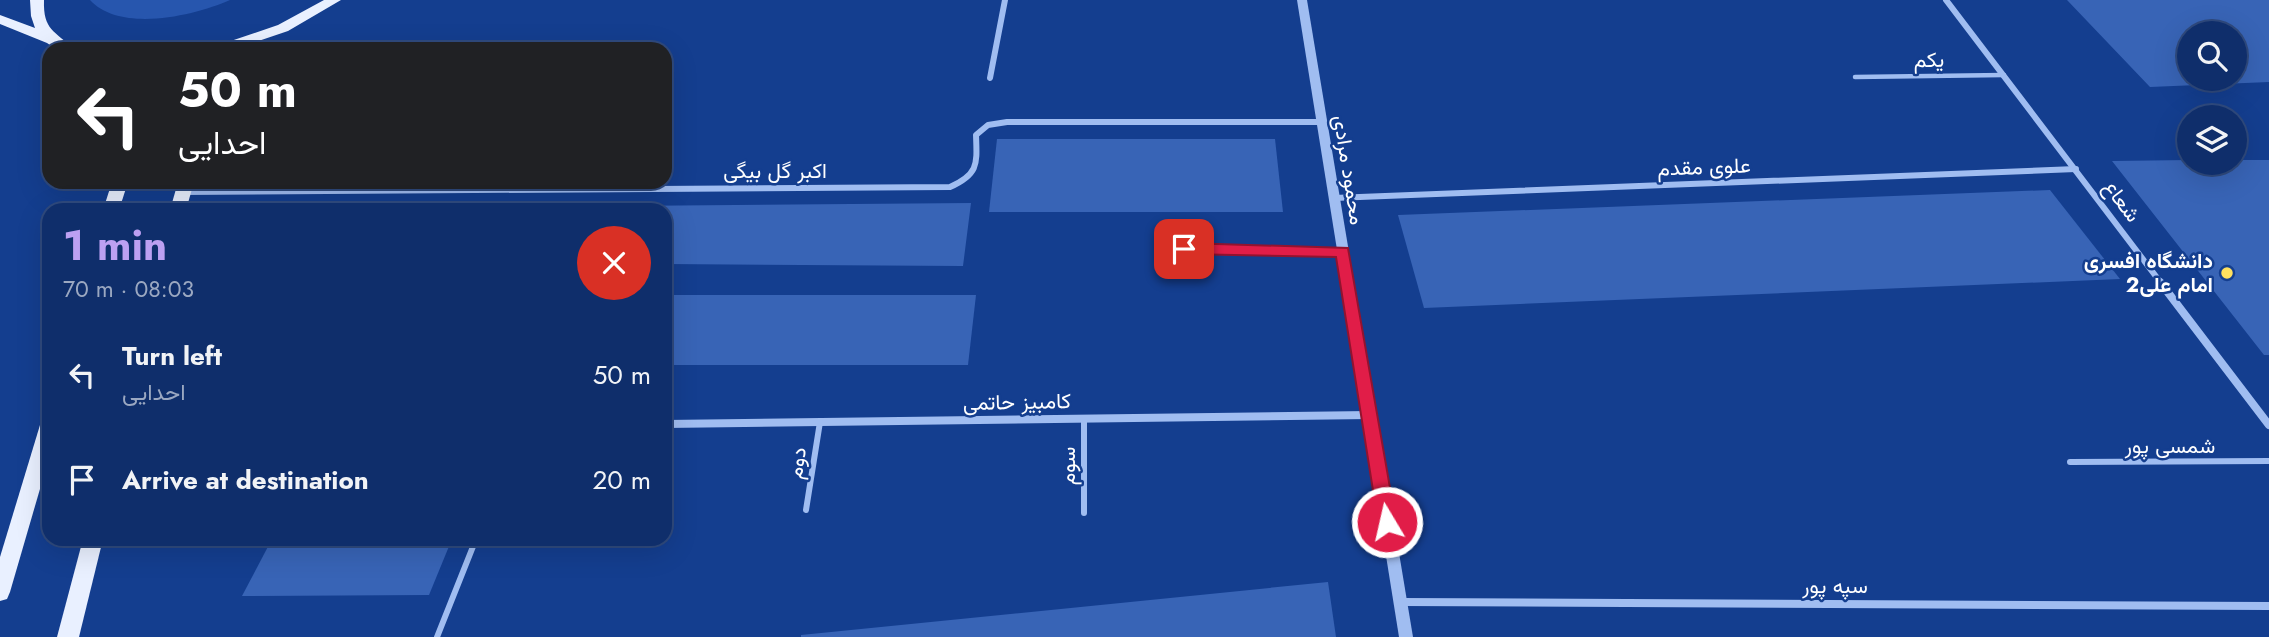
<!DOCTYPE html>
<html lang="en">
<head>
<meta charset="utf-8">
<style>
	body { margin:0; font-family:Jost,Vazirmatn,sans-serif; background:#183671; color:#f1f3f6; height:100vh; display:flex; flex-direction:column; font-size:26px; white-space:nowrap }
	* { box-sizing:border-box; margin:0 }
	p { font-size:23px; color:#9ba8c1 }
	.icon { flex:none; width:38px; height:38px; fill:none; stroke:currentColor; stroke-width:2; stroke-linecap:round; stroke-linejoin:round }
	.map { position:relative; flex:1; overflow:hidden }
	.details { position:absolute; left:42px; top:203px; width:630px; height:343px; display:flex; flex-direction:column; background:#0f2e6b; border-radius:21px; box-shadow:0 7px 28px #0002,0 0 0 2px #2f4a7e }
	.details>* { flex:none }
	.banner { position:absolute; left:42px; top:42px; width:630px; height:147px; border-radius:21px; box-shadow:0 7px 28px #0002,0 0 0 2px #2f4a7e; background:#202124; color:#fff; overflow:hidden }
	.fabs { position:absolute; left:2177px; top:21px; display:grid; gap:14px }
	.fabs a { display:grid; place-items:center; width:70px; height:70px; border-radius:50%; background:#0f2e6b; box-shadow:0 7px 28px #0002,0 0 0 2px #2f4a7e; font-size:35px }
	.pin { position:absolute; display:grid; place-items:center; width:60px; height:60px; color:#fff; margin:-30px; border-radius:14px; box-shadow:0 4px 10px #0006 }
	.me { position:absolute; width:77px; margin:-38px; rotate:351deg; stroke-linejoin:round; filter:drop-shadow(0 0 5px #0008) }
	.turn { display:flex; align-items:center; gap:24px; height:147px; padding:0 21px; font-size:32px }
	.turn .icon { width:91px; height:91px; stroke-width:2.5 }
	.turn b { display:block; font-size:49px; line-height:60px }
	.round { display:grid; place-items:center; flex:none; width:74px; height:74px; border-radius:37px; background:#183671 }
	.summary { display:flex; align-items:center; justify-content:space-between; height:119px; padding:0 21px }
	h1 { font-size:42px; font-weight:700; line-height:52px; color:#bca0f2 }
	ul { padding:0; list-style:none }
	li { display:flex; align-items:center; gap:21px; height:105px; padding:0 21px }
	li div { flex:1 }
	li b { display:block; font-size:26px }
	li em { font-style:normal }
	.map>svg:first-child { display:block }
	.green { fill:#2756ae }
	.building { fill:#3864b6; fill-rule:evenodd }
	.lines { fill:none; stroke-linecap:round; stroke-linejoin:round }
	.service-far1 { stroke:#a0bdf1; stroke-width:4.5 }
	.service { stroke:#a0bdf1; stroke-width:6 }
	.minor-far1 { stroke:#a0bdf1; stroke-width:6 }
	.minor { stroke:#a0bdf1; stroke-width:8 }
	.tertiary { fill:#a0bdf1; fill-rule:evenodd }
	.primary { fill:#e9f0ff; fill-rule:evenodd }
	.route { fill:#e11d48; stroke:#92132f; stroke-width:2 }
	.poi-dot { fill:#ffe05f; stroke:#143e8f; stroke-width:2.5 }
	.labels { text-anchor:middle; stroke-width:5; stroke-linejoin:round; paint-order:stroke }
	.street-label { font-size:21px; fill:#fff; stroke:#143e8f }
	.poi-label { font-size:21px; font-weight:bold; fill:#fff; stroke:#143e8f; text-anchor:end }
</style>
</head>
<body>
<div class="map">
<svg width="2269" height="637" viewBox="0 0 2269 637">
	<rect width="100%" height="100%" fill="#143e8f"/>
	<path class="green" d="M 90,0 L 230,0 C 194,16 120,33 90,0 Z"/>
	<g class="building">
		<path d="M 2067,0 L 2269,0 L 2269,82 L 2150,87 ZM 2189,33 L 2235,33 L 2235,79 L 2189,79 Z"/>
		<polygon points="997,139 1275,139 1283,212 989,212"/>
		<polygon points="2189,160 2189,163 2235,163 2235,160 2269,160 2269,355 2264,355 2112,161"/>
		<polygon points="2050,190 2120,279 1424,308 1398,215"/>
		<polygon points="971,203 963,266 665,264 665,210 386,210 386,208"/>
		<polygon points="665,295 976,295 968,365 665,365"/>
		<polygon points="272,539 452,539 429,595 242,596"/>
		<polygon points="1328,582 1336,637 801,637 801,635"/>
	</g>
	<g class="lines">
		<g class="service-far1">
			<polyline points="1855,77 2004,75"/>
			<polyline points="1184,249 1342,251"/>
		</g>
		<g class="service">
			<polyline points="1084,419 1084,513"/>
			<polyline points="2070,462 2269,461"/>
			<polyline points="806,510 820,422"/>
			<polyline points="437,637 476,539"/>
		</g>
		<g class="minor-far1">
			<polyline points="1946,0 2161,283"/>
			<polyline points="990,78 1005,0"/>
			<path d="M 183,192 L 950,187 C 979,174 977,164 976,135 L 988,125 L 1007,122 L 1321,122"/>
			<polyline points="1334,198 2076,169"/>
		</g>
		<g class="minor">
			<polyline points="2160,282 2269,425"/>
			<polyline points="665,424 1370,415"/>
			<polyline points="1400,602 2269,606"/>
		</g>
		<polygon class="tertiary" points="1297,0 1307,0 1413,637 1399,637"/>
		<g class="primary">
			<path d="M 30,0 L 44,0 C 43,31 55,30 73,49 L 56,49 L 47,43 L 0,24 L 0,15 L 35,28 L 31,16 Z"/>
			<polygon points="324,0 341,0 288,31 235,49 214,49 216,46 278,25"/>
			<polygon points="112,182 128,182 119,210 103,210"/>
			<polygon points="178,182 194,182 186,210 170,210"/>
			<polygon points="49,417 49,458 10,592 7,599 0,601 0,557 40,425 42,420"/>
			<polygon points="83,539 103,539 79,637 57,637"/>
		</g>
	</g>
	<polygon class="route" points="1184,243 1348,248 1396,522 1393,527 1387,530 1381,527 1378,522 1336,257 1184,254 1177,249"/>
	<circle class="poi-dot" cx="2227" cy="273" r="7"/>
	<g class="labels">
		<g class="street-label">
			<text transform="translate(1929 60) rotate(-1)" y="7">یکم</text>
			<text transform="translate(1704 167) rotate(-2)" y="7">علوی مقدم</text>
			<text transform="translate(1349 170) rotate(81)" y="7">محمود مرادی</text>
			<text x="775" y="178">اکبر گل بیگی</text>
			<text transform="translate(2122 201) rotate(53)" y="7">شعاع</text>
			<text transform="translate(1017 402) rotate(-1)" y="7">کامبیز حاتمی</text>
			<text x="2170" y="453">شمسی پور</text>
			<text transform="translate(797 463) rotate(-81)" y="7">دوم</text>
			<text transform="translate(1068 466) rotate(-90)" y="7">سوم</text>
			<text x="1835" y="593">سپه پور</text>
		</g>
		<g class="poi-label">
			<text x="2213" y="268">دانشگاه افسری<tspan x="2213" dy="24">امام علی2</tspan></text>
		</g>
	</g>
</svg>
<div class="fabs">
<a><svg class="icon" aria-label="search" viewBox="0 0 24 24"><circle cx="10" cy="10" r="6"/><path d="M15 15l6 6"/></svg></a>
<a><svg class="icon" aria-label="layers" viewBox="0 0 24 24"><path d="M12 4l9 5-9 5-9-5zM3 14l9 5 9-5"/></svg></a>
</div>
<div class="pin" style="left:1184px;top:249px;background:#d93025"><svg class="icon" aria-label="arrive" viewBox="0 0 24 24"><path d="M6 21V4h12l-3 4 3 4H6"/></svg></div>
<svg class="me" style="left:1387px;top:522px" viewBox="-20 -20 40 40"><circle r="17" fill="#e11d48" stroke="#fff" stroke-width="3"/><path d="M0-11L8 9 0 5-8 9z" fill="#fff"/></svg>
<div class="banner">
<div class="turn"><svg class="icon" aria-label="left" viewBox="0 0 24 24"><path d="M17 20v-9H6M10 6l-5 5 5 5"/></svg><div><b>50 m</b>احدایی</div></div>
</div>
<section class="details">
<div class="summary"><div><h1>1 min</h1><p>70 m · 08:03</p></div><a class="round" style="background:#d93025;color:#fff"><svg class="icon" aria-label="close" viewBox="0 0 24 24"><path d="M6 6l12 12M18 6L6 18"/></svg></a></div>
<ul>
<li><svg class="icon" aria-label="left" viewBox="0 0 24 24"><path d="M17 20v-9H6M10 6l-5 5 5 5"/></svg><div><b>Turn left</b><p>احدایی</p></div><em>50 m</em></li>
<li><svg class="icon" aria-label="arrive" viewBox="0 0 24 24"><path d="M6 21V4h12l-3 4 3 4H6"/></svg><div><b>Arrive at destination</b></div><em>20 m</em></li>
</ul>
</section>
</div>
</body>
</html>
